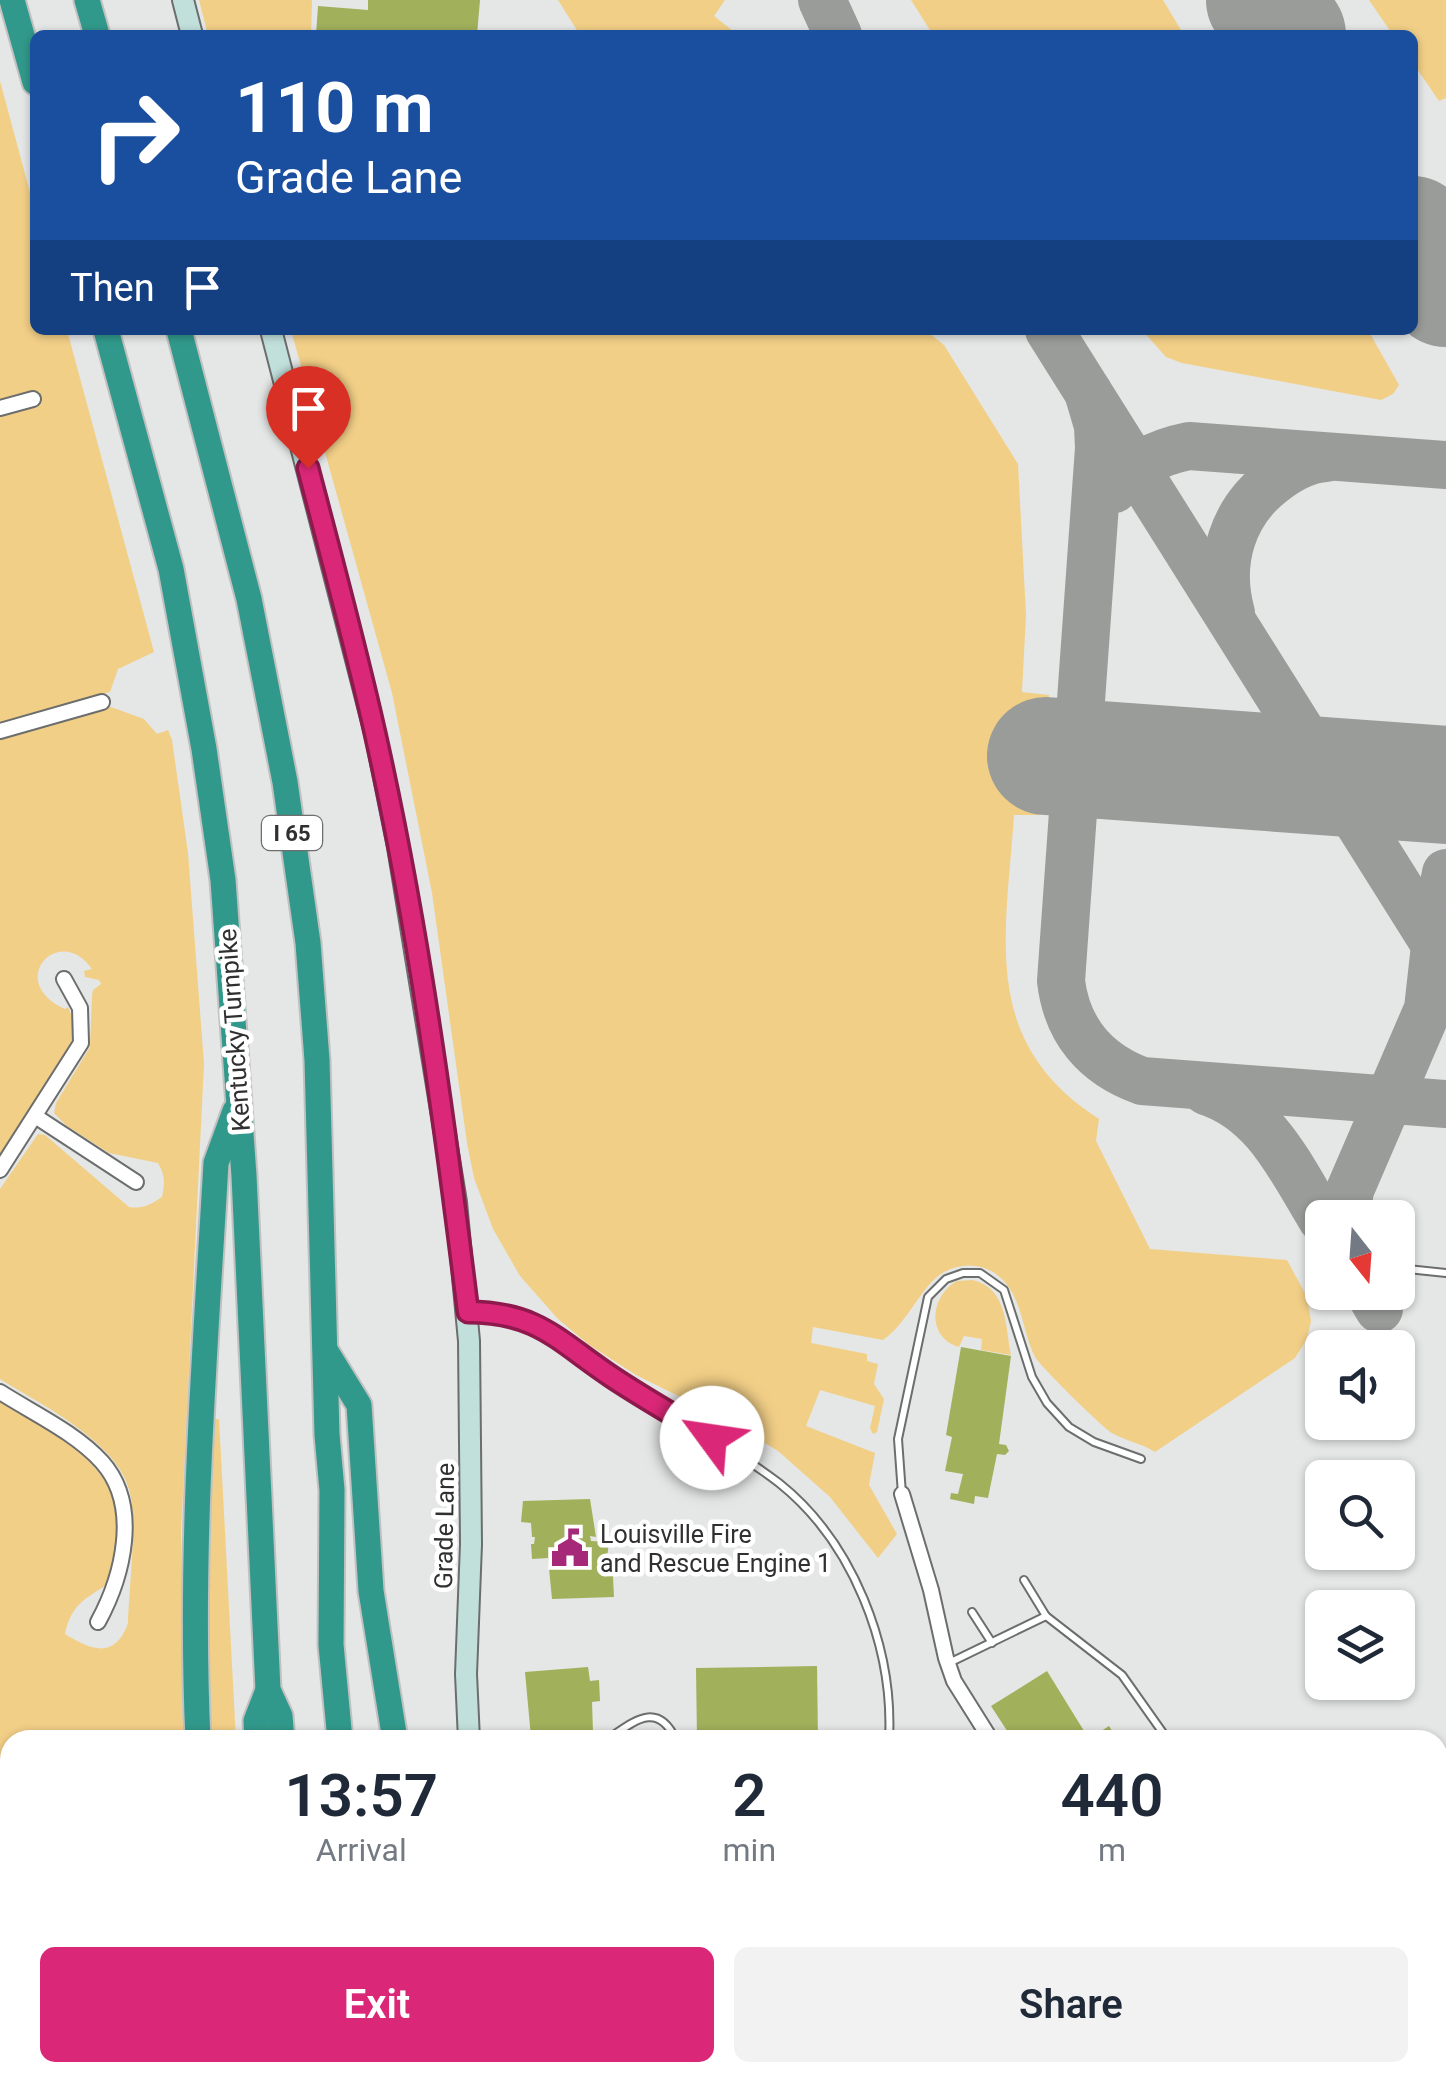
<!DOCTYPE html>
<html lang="en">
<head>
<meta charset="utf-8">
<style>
	body { margin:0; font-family:Roboto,sans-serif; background:#f2f2f3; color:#1f2937; height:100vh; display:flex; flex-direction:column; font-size:38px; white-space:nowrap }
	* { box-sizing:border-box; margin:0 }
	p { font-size:32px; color:#747a83 }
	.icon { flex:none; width:55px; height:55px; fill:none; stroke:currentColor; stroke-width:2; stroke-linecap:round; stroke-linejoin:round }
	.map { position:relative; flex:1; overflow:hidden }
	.sheet { position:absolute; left:0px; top:1730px; width:1448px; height:352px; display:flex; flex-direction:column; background:#fff; border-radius:30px 30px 0 0; box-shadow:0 2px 8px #0004 }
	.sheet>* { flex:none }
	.guide { position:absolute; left:30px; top:30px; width:1388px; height:305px; border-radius:15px; box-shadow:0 2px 8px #0004; background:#1a4fa0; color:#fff; overflow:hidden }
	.needle { width:65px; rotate:163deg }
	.controls { position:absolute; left:1305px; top:1200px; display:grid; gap:20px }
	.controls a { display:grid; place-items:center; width:110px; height:110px; border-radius:15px; background:#fff; box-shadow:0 2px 8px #0004; font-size:50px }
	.pin { position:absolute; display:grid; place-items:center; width:85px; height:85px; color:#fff; margin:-102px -42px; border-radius:50% 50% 50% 0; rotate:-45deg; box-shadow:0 0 10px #0007 }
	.pin .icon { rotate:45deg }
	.me { position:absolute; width:110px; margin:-55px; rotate:301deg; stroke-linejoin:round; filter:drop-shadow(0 0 8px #0008) }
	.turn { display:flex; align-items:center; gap:35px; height:210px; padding:0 40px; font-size:45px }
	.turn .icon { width:130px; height:130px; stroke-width:2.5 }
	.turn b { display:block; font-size:70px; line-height:85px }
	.then { display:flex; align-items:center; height:95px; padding:0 40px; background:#0003; gap:20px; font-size:38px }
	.eta { display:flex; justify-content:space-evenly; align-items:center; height:170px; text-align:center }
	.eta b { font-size:60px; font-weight:600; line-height:70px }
	.primary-button { display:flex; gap:20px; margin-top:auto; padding:20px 40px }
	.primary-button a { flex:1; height:115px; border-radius:15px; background:#db2777; color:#fff; font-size:40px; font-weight:600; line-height:115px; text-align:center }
	.primary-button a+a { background:#f2f2f3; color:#1f2937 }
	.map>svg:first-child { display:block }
	.green { fill:#f2cf87 }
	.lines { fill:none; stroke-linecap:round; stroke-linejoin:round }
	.taxiway { stroke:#9a9c9a; stroke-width:48 }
	.runway { stroke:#9a9c9a; stroke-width:118 }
	.building { fill:#a1b05b }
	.lane-casing { stroke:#6b6e6c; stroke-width:10 }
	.street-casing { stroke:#6b6e6c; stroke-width:18 }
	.secondary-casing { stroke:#6b6e6c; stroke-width:24 }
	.highway-casing { stroke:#c1c1c1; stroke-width:29 }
	.lane { stroke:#fff; stroke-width:6 }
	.street { stroke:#fff; stroke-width:14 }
	.secondary { stroke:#c1e0dc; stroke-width:20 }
	.highway { stroke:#31998b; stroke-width:25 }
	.route-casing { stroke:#8e194d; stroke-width:25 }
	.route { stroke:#db2777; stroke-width:18 }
	.labels { text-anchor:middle; stroke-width:9; stroke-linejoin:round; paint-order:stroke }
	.shield { fill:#fff; stroke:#6d6e6d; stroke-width:2.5 }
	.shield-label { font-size:22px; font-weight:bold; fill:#2f302f }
	.street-label { font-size:25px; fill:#2f302f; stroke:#fff }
	.poi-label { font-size:25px; fill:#2f302f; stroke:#fff; text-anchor:start }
</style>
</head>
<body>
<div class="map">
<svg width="1446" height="2082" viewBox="0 0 1446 2082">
	<rect width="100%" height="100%" fill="#e4e7e5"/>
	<g class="green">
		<polygon points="199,0 312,0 311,35 208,35"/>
		<polygon points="558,0 725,0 714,16 738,35 580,35"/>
		<polygon points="911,0 1163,0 1184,35 933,35"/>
		<polygon points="1369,0 1446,0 1446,98 1439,101 1413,63 1412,35 1393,35"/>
		<polygon points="0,81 35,211 35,330 67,330 154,652 118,669 110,692 0,723 0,417 39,406 35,392 0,401"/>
		<path d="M 291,330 L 925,330 L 944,345 L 1018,464 L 1026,615 L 1022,692 L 1049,695 L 1042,815 L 1014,815 C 1006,937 979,1042 1099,1119 L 1096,1141 L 1150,1249 L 1287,1260 L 1307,1297 L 1311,1321 L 1307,1339 L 1295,1358 L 1155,1452 C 1141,1443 1126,1441 1112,1433 C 1101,1426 1041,1367 1035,1357 C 1021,1329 1023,1294 996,1274 C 981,1263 960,1263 944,1272 C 921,1285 909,1322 883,1340 L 813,1327 L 811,1343 L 867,1354 L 867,1361 L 878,1364 L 874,1384 L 884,1399 L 877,1432 L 873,1434 L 870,1428 L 875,1406 L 820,1390 L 806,1426 L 875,1453 L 869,1485 L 897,1534 L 878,1558 L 830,1497 L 778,1451 L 727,1420 L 636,1375 L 588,1344 L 558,1319 L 520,1276 L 493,1229 L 474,1178 L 467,1143 L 432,893 L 392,693 Z"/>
		<polygon points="1142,330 1368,330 1399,385 1393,394 1381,400 1182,363 1166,357"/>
		<path d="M 111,707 L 144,719 L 157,734 L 168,730 L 172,740 L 188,853 L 204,1064 L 181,1532 L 183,1740 L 10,1740 L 10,1877 L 0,1870 L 0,1402 C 48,1432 119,1461 118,1527 C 118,1545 113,1564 111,1582 C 86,1599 72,1602 65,1634 C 91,1650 115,1660 128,1623 C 129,1589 137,1524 130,1493 C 120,1443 40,1404 0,1379 L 0,1189 L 38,1134 L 45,1135 L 129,1207 C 143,1209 150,1205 162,1197 C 165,1183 165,1175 158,1163 L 109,1153 L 67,1126 L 54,1113 L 56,1103 L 90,1047 L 92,996 L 93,990 L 101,984 L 99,980 L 85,977 L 84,971 L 92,969 C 60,922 4,981 65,1009 L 68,1007 L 75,1024 L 73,1040 L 0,1155 L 0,736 Z"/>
		<path d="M 973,1280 C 1008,1289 1005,1326 1011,1355 L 981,1350 L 982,1339 L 964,1336 L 959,1347 C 926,1337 930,1296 957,1281 Z"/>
		<polygon points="219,1419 236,1740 209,1740 204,1610 208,1420"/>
		<polygon points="0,1885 10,1892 10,2072 134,2073 133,2082 0,2082"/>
		<polygon points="210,2072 298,2073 300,2082 210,2082"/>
	</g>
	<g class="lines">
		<g class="taxiway">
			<polyline points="822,0 838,35"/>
			<polyline points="1269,0 1278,20"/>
			<polyline points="1049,330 1446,962"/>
			<path d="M 1088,392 L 1098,426 L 1099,448 L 1061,981 C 1067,1031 1095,1064 1142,1081 L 1446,1104"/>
			<path d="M 1114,489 C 1132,464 1159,452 1189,446 L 1446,465"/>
			<path d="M 1231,613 C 1217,562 1232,511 1276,479 C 1291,468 1307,459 1326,458"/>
			<polyline points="1445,956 1438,914 1446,873"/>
			<path d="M 1206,1091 C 1266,1110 1291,1169 1322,1219"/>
			<polyline points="1346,1218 1350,1190 1428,1009 1437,928"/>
			<polyline points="1369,1292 1379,1309"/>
		</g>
		<g class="runway">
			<polyline points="1265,0 1287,35"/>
			<polyline points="1412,235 1446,288"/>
			<polyline points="1046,756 1446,785"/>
		</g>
	</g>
	<g class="building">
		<polygon points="368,0 480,0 477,35 316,35 318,6 368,10"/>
		<polygon points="961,1347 1011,1356 999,1444 1006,1445 1009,1451 1005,1455 997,1454 988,1498 975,1496 974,1504 950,1499 951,1493 958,1494 963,1474 945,1471 952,1437 946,1435"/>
		<polygon points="590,1499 596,1537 590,1536 591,1541 609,1542 607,1558 612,1558 614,1597 552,1599 548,1558 532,1559 531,1544 534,1544 535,1537 532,1537 531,1523 521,1522 523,1501"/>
		<polygon points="817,1666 818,1740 697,1740 696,1668"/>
		<polygon points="588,1667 590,1681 599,1680 600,1701 592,1702 593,1732 531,1737 525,1672"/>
		<polygon points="1047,1671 1089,1739 1109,1726 1118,1740 1013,1740 991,1706"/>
	</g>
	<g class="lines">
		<g class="lane-casing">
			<g id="lane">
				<polyline points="1398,1268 1446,1273"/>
				<path d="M 470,1312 C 543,1312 573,1352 630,1389 C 679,1421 732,1447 779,1483 C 853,1542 894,1647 889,1740"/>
				<polyline points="902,1494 898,1439 928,1297 946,1279 963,1273 980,1273 1004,1290 1032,1377 1047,1403 1069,1427 1094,1442 1141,1459"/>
				<polyline points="1024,1580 1046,1616"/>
				<polyline points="972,1612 992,1643"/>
				<polyline points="949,1663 1046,1616 1122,1675 1168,1740"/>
				<polyline points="548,1740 549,1740"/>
				<path d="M 606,1740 C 631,1724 657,1698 676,1740"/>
				<polyline points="1199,2072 1205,2082"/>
				<polyline points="1299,2072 1305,2082"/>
				<polyline points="796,2082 799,2072"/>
				<polyline points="1227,2082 1242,2072"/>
			</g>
		</g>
		<g class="street-casing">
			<g id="street">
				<polyline points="0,408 33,399"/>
				<polyline points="0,731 102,702"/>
				<polyline points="35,1116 136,1182"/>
				<polyline points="0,1170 81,1043 80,1008 64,979"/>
				<path d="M 0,1392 C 33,1413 76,1433 102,1462 C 141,1506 123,1576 98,1622"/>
				<polyline points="902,1494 931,1590 946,1658 954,1681 991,1740"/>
				<polyline points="0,1878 10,1884"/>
				<polyline points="1054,2072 1067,2082"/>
				<polyline points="1087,2072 1091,2082"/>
				<polyline points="139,2082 141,2072"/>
				<polyline points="1131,2082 1141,2072"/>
			</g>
		</g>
		<g class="secondary-casing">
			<g id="secondary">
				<polyline points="183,0 192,35"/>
				<polyline points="271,330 375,733 398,847 456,1202 469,1341 471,1544 466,1674 469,1740"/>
				<polyline points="610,2072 618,2082"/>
			</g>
		</g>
		<g class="highway-casing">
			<g id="highway">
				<polyline points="12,0 35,82"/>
				<polyline points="87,0 97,35"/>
				<polyline points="106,330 171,569 204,749 223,880 244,1176 268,1690 280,1716 282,1740"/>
				<polyline points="179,330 249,599 285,782 308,943 317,1060 327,1435 332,1490 331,1645 340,1740"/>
				<polyline points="327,1353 359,1405 371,1591 395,1740"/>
				<path d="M 198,1740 C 189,1547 205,1355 216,1163 L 235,1111"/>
				<polyline points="257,1740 256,1721 268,1690"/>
				<polyline points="318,2072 321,2082"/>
				<polyline points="343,2072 346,2082"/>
				<polyline points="400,2072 403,2082"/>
				<polyline points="507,2072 512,2082"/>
				<polyline points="591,2072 599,2082"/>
				<polyline points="629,2072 638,2082"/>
				<polyline points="201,2082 202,2072"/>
			</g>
		</g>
		<use href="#lane" class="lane"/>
		<use href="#street" class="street"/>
		<use href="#secondary" class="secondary"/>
		<use href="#highway" class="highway"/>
	</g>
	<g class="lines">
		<g class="route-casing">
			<path id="route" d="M 308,468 C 331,556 355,644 375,733 C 418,924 444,1118 468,1312 C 538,1312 558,1341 612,1377 C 645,1399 679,1418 712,1438"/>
		</g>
		<use href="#route" class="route"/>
	</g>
	<defs>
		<g id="civic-bare" transform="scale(3)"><path d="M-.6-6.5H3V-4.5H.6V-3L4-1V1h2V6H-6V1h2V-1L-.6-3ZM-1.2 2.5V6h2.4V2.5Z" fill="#a52879" stroke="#fff" stroke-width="2.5" paint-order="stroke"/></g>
	</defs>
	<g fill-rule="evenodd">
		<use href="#civic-bare" x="570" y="1548"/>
	</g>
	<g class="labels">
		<rect class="shield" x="262" y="816" width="60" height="34" rx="8"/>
		<g class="shield-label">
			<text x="292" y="841">I 65</text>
		</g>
		<g class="street-label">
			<text transform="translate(234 1030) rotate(-94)" y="9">Kentucky Turnpike</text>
			<text transform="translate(444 1526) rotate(-89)" y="9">Grade Lane</text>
		</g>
		<g class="poi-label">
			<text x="600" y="1543">Louisville Fire<tspan x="600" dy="29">and Rescue Engine 1</tspan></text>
		</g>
	</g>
</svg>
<div class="controls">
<a><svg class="needle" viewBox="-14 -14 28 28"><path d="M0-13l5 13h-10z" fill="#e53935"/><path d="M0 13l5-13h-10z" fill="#747a83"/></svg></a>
<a><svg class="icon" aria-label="sound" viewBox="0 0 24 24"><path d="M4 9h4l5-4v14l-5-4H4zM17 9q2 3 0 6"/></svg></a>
<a><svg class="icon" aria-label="search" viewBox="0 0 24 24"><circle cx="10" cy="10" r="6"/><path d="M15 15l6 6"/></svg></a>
<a><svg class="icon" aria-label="layers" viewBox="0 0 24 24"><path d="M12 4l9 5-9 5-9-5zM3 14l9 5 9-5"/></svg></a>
</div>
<div class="pin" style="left:308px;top:468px;background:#d93025"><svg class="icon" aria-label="arrive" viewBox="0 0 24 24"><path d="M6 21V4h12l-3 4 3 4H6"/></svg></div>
<svg class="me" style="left:712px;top:1438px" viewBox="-20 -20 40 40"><circle r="19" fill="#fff"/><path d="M0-13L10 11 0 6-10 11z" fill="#db2777"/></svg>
<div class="guide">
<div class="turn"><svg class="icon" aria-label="right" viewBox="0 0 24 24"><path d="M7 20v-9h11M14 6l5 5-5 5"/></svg><div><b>110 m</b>Grade Lane</div></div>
<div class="then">Then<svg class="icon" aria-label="arrive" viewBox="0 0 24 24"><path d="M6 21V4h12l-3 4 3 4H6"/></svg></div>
</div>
<section class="sheet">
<div class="eta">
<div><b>13:57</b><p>Arrival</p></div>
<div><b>2</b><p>min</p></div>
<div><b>440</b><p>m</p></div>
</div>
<div class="primary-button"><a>Exit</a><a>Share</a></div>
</section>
</div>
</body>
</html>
